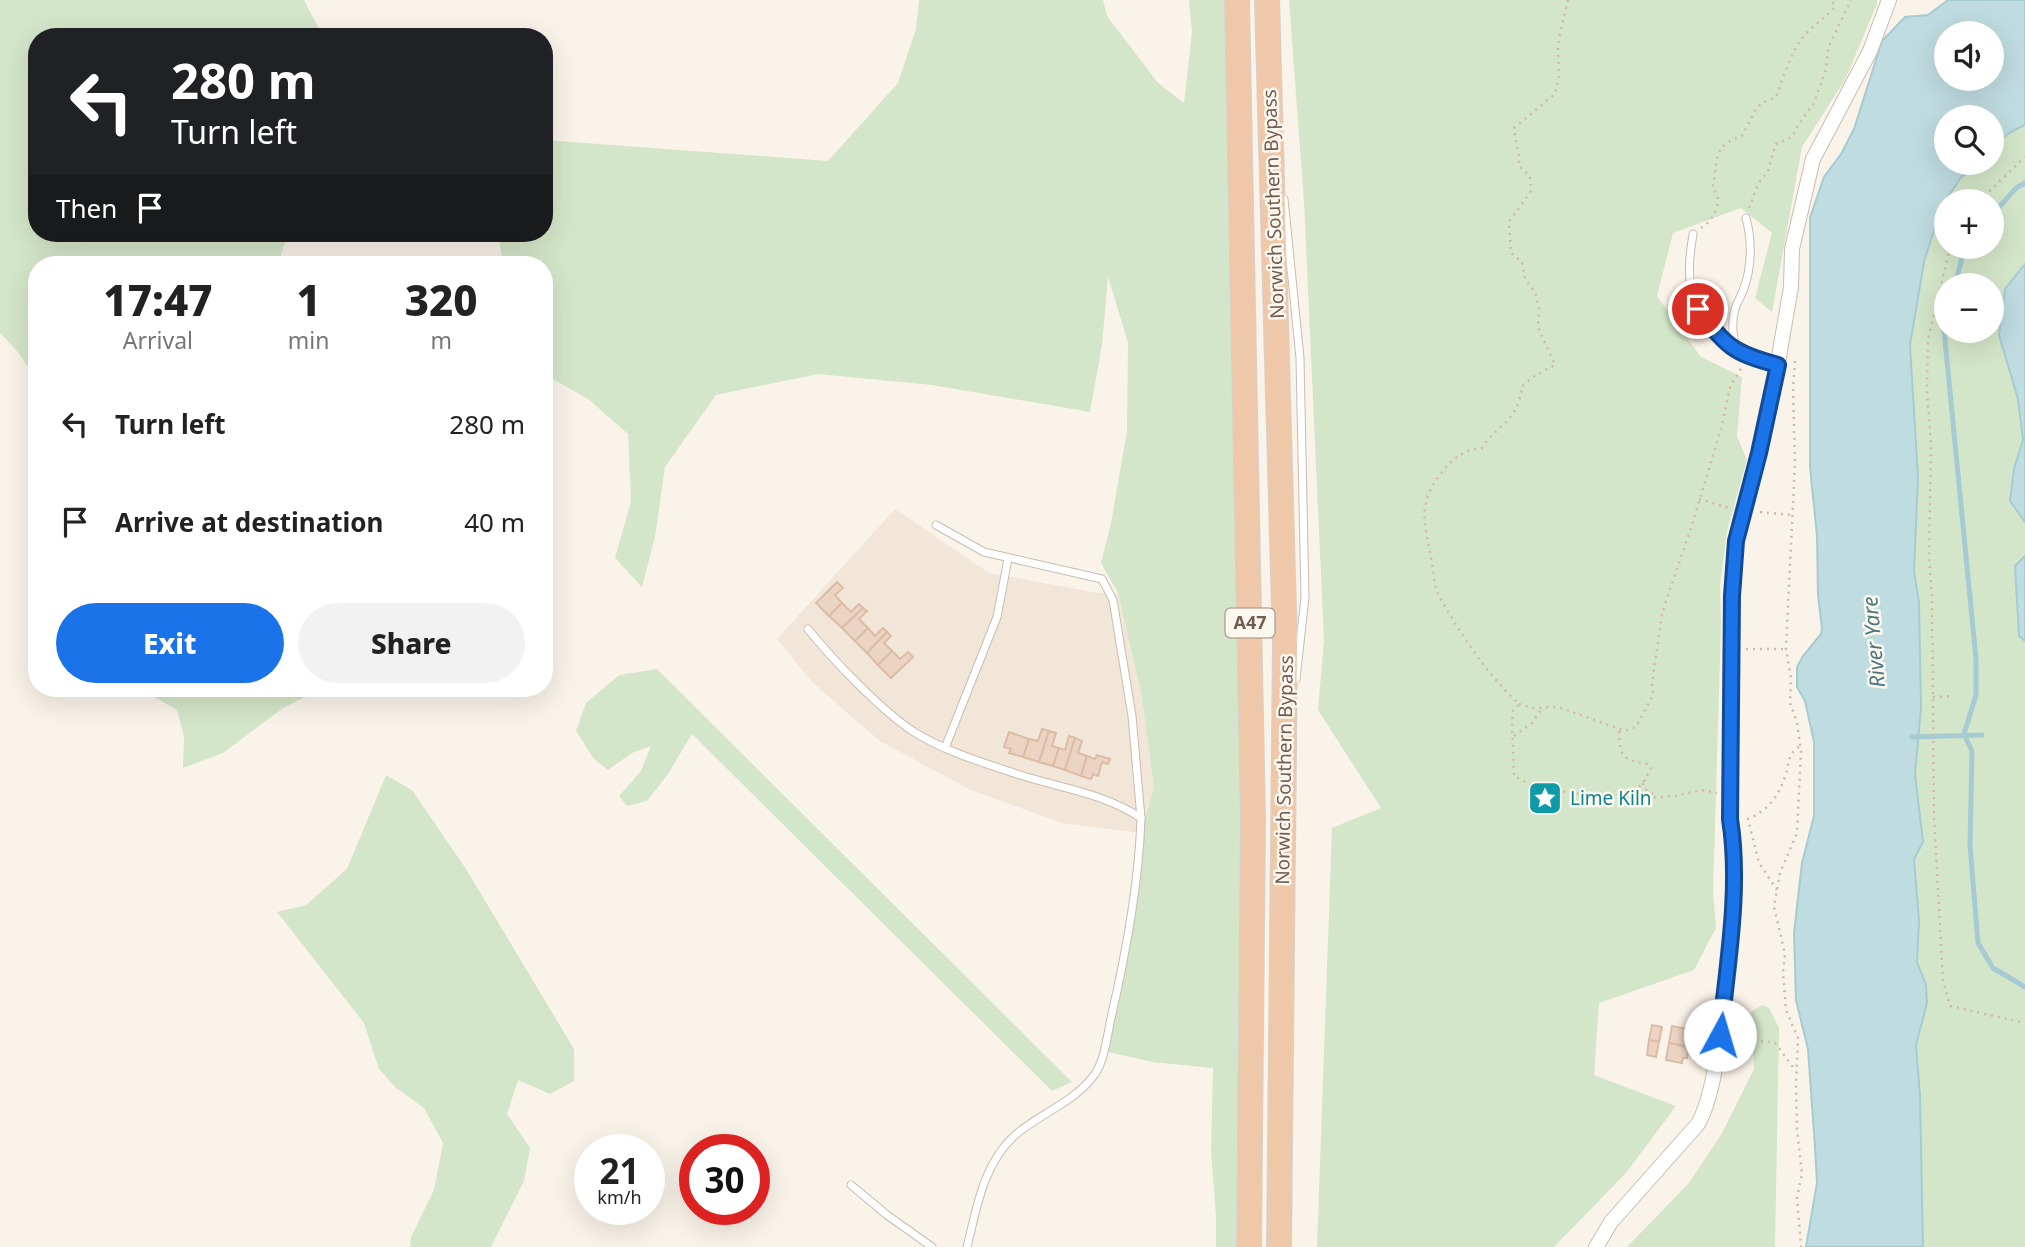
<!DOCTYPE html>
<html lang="en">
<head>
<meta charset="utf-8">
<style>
	body { margin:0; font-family:"Noto Sans",sans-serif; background:#f2f2f2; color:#222; height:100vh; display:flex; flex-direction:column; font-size:26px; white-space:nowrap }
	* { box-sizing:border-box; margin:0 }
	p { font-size:23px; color:#767676 }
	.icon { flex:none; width:38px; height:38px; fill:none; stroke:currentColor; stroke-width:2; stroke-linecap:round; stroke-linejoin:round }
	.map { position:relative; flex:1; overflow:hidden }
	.drawer { position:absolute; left:28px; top:256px; width:525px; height:441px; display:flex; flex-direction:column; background:#fff; border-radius:28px; box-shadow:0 7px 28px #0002 }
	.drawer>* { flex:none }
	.top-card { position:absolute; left:28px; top:28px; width:525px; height:214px; border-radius:28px; box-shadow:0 7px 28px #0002; background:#202124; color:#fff; overflow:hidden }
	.buttons { position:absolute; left:1934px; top:21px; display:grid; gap:14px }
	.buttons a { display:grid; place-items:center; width:70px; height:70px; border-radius:50%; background:#fff; box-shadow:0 7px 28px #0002; font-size:35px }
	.speed { position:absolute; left:574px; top:1134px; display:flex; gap:14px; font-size:35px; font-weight:700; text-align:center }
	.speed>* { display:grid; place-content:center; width:91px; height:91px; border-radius:50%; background:#fff; box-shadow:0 7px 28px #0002; line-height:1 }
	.speed small { font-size:18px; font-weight:400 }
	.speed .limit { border:10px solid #d22; background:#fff; color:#111 }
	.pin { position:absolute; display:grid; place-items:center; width:60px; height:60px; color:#fff; margin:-30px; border:4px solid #fff; border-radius:50%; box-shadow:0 2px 7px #0007 }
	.me { position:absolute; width:77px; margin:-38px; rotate:6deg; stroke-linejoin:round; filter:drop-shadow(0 0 5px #0008) }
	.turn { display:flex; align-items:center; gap:24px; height:147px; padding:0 28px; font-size:32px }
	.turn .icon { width:91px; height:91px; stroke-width:2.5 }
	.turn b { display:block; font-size:49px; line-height:60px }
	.then { display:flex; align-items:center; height:66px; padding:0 28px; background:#0003; gap:14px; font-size:26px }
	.eta { display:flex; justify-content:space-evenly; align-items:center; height:119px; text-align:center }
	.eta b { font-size:42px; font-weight:800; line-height:49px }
	.button { display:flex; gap:14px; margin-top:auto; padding:14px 28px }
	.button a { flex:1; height:80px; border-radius:42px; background:#1a73e8; color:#fff; font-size:28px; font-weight:800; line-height:80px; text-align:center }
	.button a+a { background:#f2f2f2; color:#222 }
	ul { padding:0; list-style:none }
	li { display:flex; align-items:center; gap:21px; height:98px; padding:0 28px }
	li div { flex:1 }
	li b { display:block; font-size:26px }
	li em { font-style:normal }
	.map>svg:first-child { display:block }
	.residential { fill:#f1e6d8 }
	.green { fill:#d4e6c9; fill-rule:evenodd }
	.water { fill:#bfdce1; stroke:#a7cbd2; stroke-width:2; fill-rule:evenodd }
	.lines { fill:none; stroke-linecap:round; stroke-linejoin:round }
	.stream { stroke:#a7cbd2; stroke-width:5 }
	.building { fill:#ecd4c4; stroke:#ddbca6; stroke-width:2 }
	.service-casing { stroke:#cbbcb0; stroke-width:9 }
	.minor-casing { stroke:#cbbcb0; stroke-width:16 }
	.trunk-casing { stroke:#d7d1ce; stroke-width:26 }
	.path { stroke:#d1b8a7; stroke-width:2.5; stroke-dasharray:2 5; stroke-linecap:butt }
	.service { stroke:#fff; stroke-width:7 }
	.minor { stroke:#fff; stroke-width:14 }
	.trunk { stroke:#eec8a8; stroke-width:24 }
	.route-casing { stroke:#114b97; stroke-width:18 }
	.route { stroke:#1a73e8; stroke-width:12 }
	.labels { text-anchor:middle; stroke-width:5; stroke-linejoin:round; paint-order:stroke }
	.shield { fill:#fdf8ef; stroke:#9b8b80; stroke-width:2 }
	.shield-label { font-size:18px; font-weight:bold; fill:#715c50 }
	.street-label { font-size:19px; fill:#715c50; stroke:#fdf8ef }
	.culture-label { font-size:19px; fill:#0d838f; stroke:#fdf8ef; text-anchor:start }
	.water-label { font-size:21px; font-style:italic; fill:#4c7881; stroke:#fdf8ef }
</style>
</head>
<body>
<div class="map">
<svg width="2025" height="1247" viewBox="0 0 2025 1247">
	<rect width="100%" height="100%" fill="#faf3e9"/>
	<polygon class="residential" points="895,509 989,573 1098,593 1118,593 1142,698 1154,788 1141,833 1062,823 971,790 880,741 813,683 777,639"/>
	<g class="green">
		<polygon points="0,0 304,0 323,37 37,37 37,233 288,233 278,264 37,264 37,381 18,352 0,333"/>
		<polygon points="919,0 1103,0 1107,16 1158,83 1184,103 1192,32 1189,0 1230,0 1247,821 1241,1247 1216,1247 1216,1216 1211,1151 1213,1068 1152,1062 1104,1051 1118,990 1141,833 1154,788 1142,698 1118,593 1101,563 1111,523 1127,431 1128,343 1108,276 1102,345 1090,412 932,385 818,374 716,395 665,467 655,537 642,587 615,558 631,502 628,434 588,399 544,374 544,264 503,264 498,233 544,233 544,140 828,161 898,83 916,29"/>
		<polygon points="1289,0 1877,0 1877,4 1845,80 1802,147 1772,312 1755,298 1772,233 1741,208 1673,233 1657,296 1701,357 1742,377 1737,436 1747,460 1727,531 1720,586 1721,627 1713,892 1716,928 1694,970 1599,1003 1594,1075 1676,1106 1626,1173 1554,1247 1317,1247 1332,828 1381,808 1318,710 1324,641 1304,202"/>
		<path d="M 2025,125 L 2025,1247 L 1923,1247 L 1920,1096 L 1916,1045 L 1927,1003 L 1924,977 L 1917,962 L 1919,921 L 1914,859 L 1923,842 L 1915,774 L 1921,708 L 1919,602 L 1914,572 L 1918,478 L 1910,345 L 1924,262 L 1938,217 L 1947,198 L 1962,176 L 1978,169 L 1985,163 L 1992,163 C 1992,140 2007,133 2025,125 ZM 1946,201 L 1992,201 L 1992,247 L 1946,247 ZM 1946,285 L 1992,285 L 1992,331 L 1946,331 Z"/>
		<polygon points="657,669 1072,1082 1052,1091 692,734 668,774 647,801 627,806 619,796 641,771 651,746 632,753 608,770 594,759 576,731 586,703 619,675"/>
		<polygon points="139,688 316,688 315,692 283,708 223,753 183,768 184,737 177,710"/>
		<polygon points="386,775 412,790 466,869 574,1049 574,1081 550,1094 518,1080 507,1114 530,1148 524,1181 491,1247 410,1247 411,1237 434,1190 443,1143 424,1108 395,1087 379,1069 364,1023 277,912 306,905 347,869"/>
		<polygon points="1762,1005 1769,1008 1779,1028 1775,1247 1627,1247 1689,1183 1721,1135 1754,1069 1751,1012"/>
	</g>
	<g class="water">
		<path d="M 1948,0 L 2025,0 L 2025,125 C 2008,133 1998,138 1992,156 L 1992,117 L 1946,117 L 1946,163 L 1985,163 L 1978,169 L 1962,176 L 1947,198 L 1938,217 L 1924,262 L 1910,345 L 1918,478 L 1914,572 L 1919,602 L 1921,708 L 1915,774 L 1923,842 L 1914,859 L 1919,921 L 1917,962 L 1926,985 L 1927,1003 L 1916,1045 L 1920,1096 L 1923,1247 L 1806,1247 L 1817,1183 L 1815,1147 L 1808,1049 L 1796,1000 L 1794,933 L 1802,863 L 1814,816 L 1814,742 L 1805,701 L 1797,687 L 1797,667 L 1803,656 L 1821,634 L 1822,629 L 1818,595 L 1817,536 L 1810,467 L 1810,218 L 1824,177 L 1841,154 L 1854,129 L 1882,41 L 1905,17 L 1928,15 ZM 1946,33 L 1992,33 L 1992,79 L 1946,79 Z"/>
		<polygon points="2025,264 2025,522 2010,501 2014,469 2023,440 2018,399 1999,335 2005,289"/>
		<polygon points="2025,556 2025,641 2019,636 2015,566"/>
	</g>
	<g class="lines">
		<g class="stream">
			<polyline points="1992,215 2016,188 2025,183"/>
			<polyline points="1955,285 1962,258 1969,247"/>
			<polyline points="1946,322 1944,330 1976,659 1976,695 1964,734 1972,751 1970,845 1978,943 1993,968 2025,987"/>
			<polyline points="1912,737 1982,735"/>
		</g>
	</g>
	<g class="building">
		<polygon points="837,582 843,588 835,595 842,603 829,616 816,603"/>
		<polygon points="842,603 851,612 859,604 863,608 842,628 829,616"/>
		<polygon points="863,608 867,611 859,619 868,628 855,641 842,628"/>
		<polygon points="868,628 875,636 883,628 887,632 867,653 855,641"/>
		<polygon points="887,632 891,636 884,643 892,651 878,665 867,653"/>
		<polygon points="892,651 900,659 908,652 913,657 891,678 878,665"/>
		<polygon points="1042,729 1049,731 1039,762 1023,757 1029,739 1038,741"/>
		<polygon points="1049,731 1056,733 1052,746 1059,748 1053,766 1039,762"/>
		<polygon points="1009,732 1029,739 1023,757 1009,753 1011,749 1004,747"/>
		<polygon points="1069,736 1075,738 1065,770 1053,766 1059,748 1065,750"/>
		<polygon points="1075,738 1082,741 1078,753 1087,756 1081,776 1065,770"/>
		<polygon points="1097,755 1110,759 1108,764 1102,762 1098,776 1093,774 1091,779 1081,776 1087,756 1095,759"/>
		<polygon points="1652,1025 1662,1027 1659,1042 1649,1040"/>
		<polygon points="1672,1026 1687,1029 1686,1035 1691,1036 1689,1047 1669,1043"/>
		<polygon points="1649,1040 1659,1042 1656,1057 1647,1055"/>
		<polygon points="1669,1043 1689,1047 1687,1058 1683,1058 1682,1063 1666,1060"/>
	</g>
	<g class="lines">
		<g class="service-casing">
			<g id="service">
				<polyline points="1284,199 1300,358 1305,597 1296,679"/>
				<path d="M 1746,218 C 1752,240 1752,266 1744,288 C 1742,295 1737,302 1735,309 C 1731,322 1733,338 1737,352 L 1777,364"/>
				<path d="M 1693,234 C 1683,293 1693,311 1737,351"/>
				<polyline points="936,525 984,552 1102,579 1113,600 1132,716 1141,818"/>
				<path d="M 808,629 C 832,659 879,708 911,730 C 943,751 984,763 1020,775 C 1061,788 1106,794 1141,818 C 1139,885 1126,953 1111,1018 C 1107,1036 1105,1059 1095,1074 C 1074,1103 1040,1113 1014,1136 C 983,1165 977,1207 967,1247"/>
				<polyline points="945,748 997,617 1008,559"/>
				<polyline points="851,1185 887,1215 932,1247"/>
			</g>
		</g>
		<g class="minor-casing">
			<path id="minor" d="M 1596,1247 L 1611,1222 L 1698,1124 C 1715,1093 1718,1044 1723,1008 C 1730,947 1740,881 1730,819 L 1732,596 L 1736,541 L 1759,453 L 1773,391 L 1791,287 L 1792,249 L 1813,159 L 1870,51 L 1889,0"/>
		</g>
		<g class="trunk-casing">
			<g id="trunk">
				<polyline points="1237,0 1253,820 1249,1247"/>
				<polyline points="1267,0 1285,646 1279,1247"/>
			</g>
		</g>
		<g class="path">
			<path d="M 1568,0 L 1560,33 L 1558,48 L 1559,76 L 1555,94 L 1514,128 C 1515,141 1520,152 1519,166 L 1530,176 L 1531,191 L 1509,222 L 1511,253 L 1522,262 L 1525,279 L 1535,292 L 1539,309 L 1538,327 L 1555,365 L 1533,377 L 1522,386 C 1518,423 1498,423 1482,448 C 1462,450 1451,460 1439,476 C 1415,509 1427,529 1432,564 C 1434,574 1434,587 1439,596 C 1461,635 1486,673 1519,704 L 1513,711 L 1512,722 L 1514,776 L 1533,786 L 1549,786 L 1559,791 L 1581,794 L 1644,798 L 1675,796 L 1701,790 L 1717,793"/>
			<polyline points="1979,201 2025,157"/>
			<polyline points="1749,208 1758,184 1768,171 1776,144 1792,137 1798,125 1814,103 1826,69 1828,48 1851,0"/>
			<path d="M 1701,228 C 1711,222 1721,207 1717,195 C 1715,189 1712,192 1713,185 C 1713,181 1715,178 1715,174 C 1717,152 1719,144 1742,136 L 1756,109 L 1762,103 L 1776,97 C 1782,81 1791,53 1801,40 C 1810,27 1823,20 1834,8 L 1832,4 L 1837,0"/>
			<polyline points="1950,247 1928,339 1927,392 1931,444 1929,555 1932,599 1934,817 1943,980 1950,1006 2025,1023"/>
			<polyline points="1795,361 1793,388 1795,462 1786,649 1791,678 1790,703 1797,722 1801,751 1797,833 1780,873 1774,907 1785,954 1783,972 1786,1010 1798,1038 1796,1082 1797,1130 1802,1174 1797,1198 1801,1247"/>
			<polyline points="1699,499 1729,508"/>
			<polyline points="1760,512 1792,515"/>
			<polyline points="1746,649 1785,649"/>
			<polyline points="1933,697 1953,696"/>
			<polyline points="1519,704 1532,708 1558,707 1625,731 1636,727 1645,710 1653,695 1652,684 1662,613 1691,528 1721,429 1730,387 1743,365"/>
			<path d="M 1619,731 C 1620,757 1622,760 1648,764 L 1651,768 L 1643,783 L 1628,797"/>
			<polyline points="1514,736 1532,723 1543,707"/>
			<polyline points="1643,783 1644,788 1654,795"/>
			<path d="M 1777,890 L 1759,863 L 1748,819 C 1767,811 1778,797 1785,777 C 1790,764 1786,755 1799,747"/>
			<polyline points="1733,1043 1760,1041 1775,1043 1796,1071"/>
		</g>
		<use href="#service" class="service"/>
		<use href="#minor" class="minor"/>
		<use href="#trunk" class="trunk"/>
	</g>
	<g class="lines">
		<g class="route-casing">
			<path id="route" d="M 1698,309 C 1726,346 1732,353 1778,365 L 1759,453 L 1736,541 L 1732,596 L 1730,819 C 1741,888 1727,967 1720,1035"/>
		</g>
		<use href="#route" class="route"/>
	</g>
	<defs>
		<g id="sight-square" transform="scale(1.75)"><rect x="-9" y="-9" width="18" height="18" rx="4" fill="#0f9aa8" stroke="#fdf8ef"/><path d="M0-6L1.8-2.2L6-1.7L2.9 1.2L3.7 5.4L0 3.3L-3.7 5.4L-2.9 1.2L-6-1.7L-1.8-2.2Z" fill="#fff"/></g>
	</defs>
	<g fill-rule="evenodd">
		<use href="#sight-square" x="1545" y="798"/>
	</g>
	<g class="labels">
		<rect class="shield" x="1225.5" y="608.5" width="49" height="29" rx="5"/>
		<g class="shield-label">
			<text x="1250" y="629">A47</text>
		</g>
		<g class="street-label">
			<text transform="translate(1273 204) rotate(-92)" y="7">Norwich Southern Bypass</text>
			<text transform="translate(1284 770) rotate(-89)" y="7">Norwich Southern Bypass</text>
		</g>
		<g class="culture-label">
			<text x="1570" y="805">Lime Kiln</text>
		</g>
		<g class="water-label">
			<text transform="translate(1874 642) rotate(-95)" y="7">River Yare</text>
		</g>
	</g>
</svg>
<div class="buttons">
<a><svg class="icon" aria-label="sound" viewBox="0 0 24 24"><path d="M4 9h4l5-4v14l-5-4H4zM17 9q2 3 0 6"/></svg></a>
<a><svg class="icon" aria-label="search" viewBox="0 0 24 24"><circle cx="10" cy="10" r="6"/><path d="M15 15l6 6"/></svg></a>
<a>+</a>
<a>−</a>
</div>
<div class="speed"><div>21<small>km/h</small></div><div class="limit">30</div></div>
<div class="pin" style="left:1698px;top:309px;background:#d93025"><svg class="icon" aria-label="arrive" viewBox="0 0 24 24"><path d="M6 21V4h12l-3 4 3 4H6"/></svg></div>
<svg class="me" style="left:1720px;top:1035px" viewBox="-20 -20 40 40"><circle r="19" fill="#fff"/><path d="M0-13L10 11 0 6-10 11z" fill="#1a73e8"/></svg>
<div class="top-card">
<div class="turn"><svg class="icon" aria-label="left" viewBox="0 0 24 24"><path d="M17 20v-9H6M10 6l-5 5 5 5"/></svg><div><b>280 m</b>Turn left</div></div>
<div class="then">Then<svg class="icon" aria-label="arrive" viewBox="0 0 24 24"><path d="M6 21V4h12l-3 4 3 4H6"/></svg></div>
</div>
<section class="drawer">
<div class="eta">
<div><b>17:47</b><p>Arrival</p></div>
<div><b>1</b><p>min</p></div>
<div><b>320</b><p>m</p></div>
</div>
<ul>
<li><svg class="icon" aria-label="left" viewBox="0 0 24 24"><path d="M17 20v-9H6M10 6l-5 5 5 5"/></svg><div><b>Turn left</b></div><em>280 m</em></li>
<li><svg class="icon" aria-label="arrive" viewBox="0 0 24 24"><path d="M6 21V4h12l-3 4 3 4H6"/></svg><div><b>Arrive at destination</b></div><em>40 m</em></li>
</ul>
<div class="button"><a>Exit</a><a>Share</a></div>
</section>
</div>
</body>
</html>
